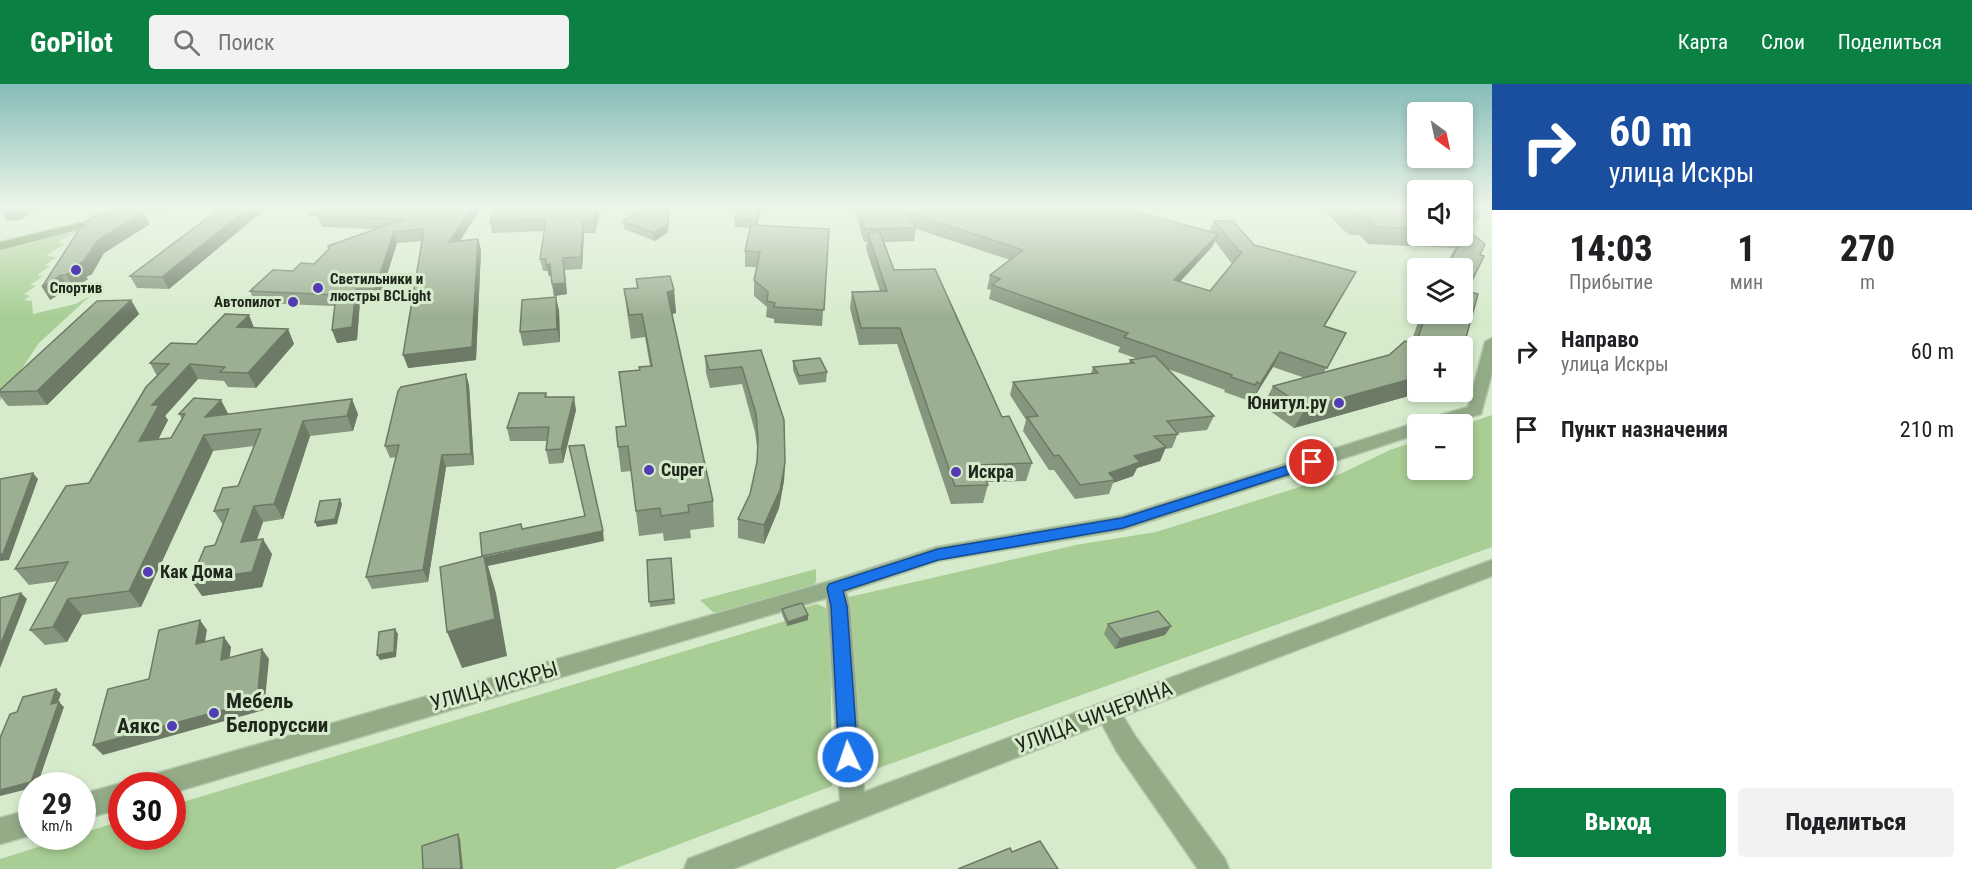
<!DOCTYPE html>
<html lang="ru">
<head>
<meta charset="utf-8">
<style>
	body { margin:0; font-family:"Roboto Condensed",sans-serif; background:#f2f2f2; color:#202124; height:100vh; display:flex; flex-direction:column; font-size:22px; white-space:nowrap }
	* { box-sizing:border-box; margin:0 }
	p { font-size:20px; color:#757577 }
	.icon { flex:none; width:33px; height:33px; fill:none; stroke:currentColor; stroke-width:2; stroke-linecap:round; stroke-linejoin:round }
	.map { position:relative; flex:1; overflow:hidden }
	.panel { display:flex; flex-direction:column; background:#fff; width:480px }
	.panel>* { flex:none }
	.guide { background:#1a4fa0; color:#fff; overflow:hidden }
	.needle { width:39px; rotate:147deg }
	.controls { position:absolute; left:1407px; top:18px; display:grid; gap:12px }
	.controls a { display:grid; place-items:center; width:66px; height:66px; border-radius:6px; background:#fff; box-shadow:0 3px 9px #0003; font-size:30px }
	.speed { position:absolute; left:18px; top:688px; display:flex; gap:12px; font-size:30px; font-weight:700; text-align:center }
	.speed>* { display:grid; place-content:center; width:78px; height:78px; border-radius:50%; background:#fff; box-shadow:0 3px 9px #0003; line-height:1 }
	.speed small { font-size:15px; font-weight:400 }
	.speed .limit { border:9px solid #d22; background:#fff; color:#111 }
	.pin { position:absolute; display:grid; place-items:center; width:51px; height:51px; color:#fff; margin:-26px; border:3px solid #fff; border-radius:50%; box-shadow:0 2px 6px #0007 }
	.me { position:absolute; width:66px; margin:-33px; rotate:357deg; stroke-linejoin:round; filter:drop-shadow(0 0 4px #0008) }
	.turn { display:flex; align-items:center; gap:21px; height:126px; padding:0 18px; font-size:27px }
	.turn .icon { width:78px; height:78px; stroke-width:2.5 }
	.turn b { display:block; font-size:42px; line-height:51px }
	.eta { display:flex; justify-content:space-evenly; align-items:center; height:102px; text-align:center }
	.eta b { font-size:36px; font-weight:800; line-height:42px }
	.action { display:flex; gap:12px; margin-top:auto; padding:12px 18px }
	.action a { flex:1; height:69px; border-radius:6px; background:#0b8043; color:#fff; font-size:24px; font-weight:800; line-height:69px; text-align:center }
	.action a+a { background:#f2f2f2; color:#202124 }
	ul { padding:0; list-style:none }
	li { display:flex; align-items:center; gap:18px; height:78px; padding:0 18px }
	li div { flex:1 }
	li b { display:block; font-size:22px }
	li em { font-style:normal }
	header { display:flex; align-items:center; gap:36px; box-sizing:border-box; height:84px; padding:0 30px; background:#0b8043; color:#fff }
	header strong { font-size:28px }
	nav { display:flex; gap:33px; margin-inline-start:auto; font-size:21px }
	.search { width:420px; height:54px; background:#f2f2f2; display:flex; align-items:center; gap:15px; box-sizing:border-box; padding:0 21px; border-radius:6px; color:#757577; font-size:22px }
	main { display:flex; flex:1; min-height:0 }
	.map>svg:first-child { display:block }
	.green { fill:#a8ce95 }
	.lines { fill:none; stroke-linecap:round; stroke-linejoin:round }
	.street-casing { stroke:#b5c8ac; stroke-width:3 }
	.secondary-casing { stroke:#b5c8ac; stroke-width:3 }
	.street { fill:#93ab87; fill-rule:evenodd }
	.secondary { fill:#6c8f5a; fill-rule:evenodd }
	.wall { fill:#85967e; fill-rule:evenodd }
	.shaded-wall { fill:#6c7a66 }
	.building { fill:#9baf92; stroke:#6c7a66; stroke-width:1.5 }
	.route { fill:#1a73e8; stroke:#114b97; stroke-width:1.5 }
	.poi-dot { fill:#523bb3; stroke:#d6ebcc; stroke-width:2 }
	.labels { text-anchor:middle; stroke-width:6; stroke-linejoin:round; paint-order:stroke }
	.far-poi-label { font-size:15px; font-weight:bold; fill:#1f261b; stroke:#d6ebcc; text-anchor:start }
	.poi-label { font-size:18px; font-weight:bold; fill:#1f261b; stroke:#d6ebcc; text-anchor:start }
	.near-street-label { font-size:21px; fill:#1f261b; stroke:#d6ebcc }
	.near-poi-label { font-size:21px; font-weight:bold; fill:#1f261b; stroke:#d6ebcc; text-anchor:start }
</style>
</head>
<body>
<header>
<strong>GoPilot</strong>
<div class="search"><svg class="icon" aria-label="search" viewBox="0 0 24 24"><circle cx="10" cy="10" r="6"/><path d="M15 15l6 6"/></svg>Поиск</div>
<nav><a>Карта</a><a>Слои</a><a>Поделиться</a></nav>
</header>
<main>
<div class="map">
<svg width="1492" height="785" viewBox="0 0 1492 785">
	<rect width="100%" height="100%" fill="#d6ebcc"/>
	<g class="green">
		<polygon points="75,148 57,159 65,160 46,172 57,173 45,181 50,182 37,191 43,192 30,201 36,202 24,210 30,212 24,216 32,217 33,230 75,220 90,212 39,259 0,317 0,165"/>
		<polygon points="1492,331 1492,463 862,690 849,513 1076,461 1156,448 1338,391 1390,366 1417,357 1418,386 1462,386 1463,341"/>
		<polygon points="816,485 816,498 811,504 728,530 713,528 700,516"/>
		<polygon points="817,520 826,524 830,530 832,702 614,785 0,785 0,775 70,753 82,753 83,749 121,737 122,753 172,753 173,721 785,537 788,542 802,524"/>
	</g>
	<g class="lines">
		<g class="street-casing">
			<g id="street">
				<polygon points="1492,254 1492,289 1481,330 1445,340 1418,340 1418,350 1123,446 938,477 846,508 850,522 864,708 1099,620 1492,476 1492,492 1123,632 1135,652 1225,775 1229,785 1198,785 1117,668 1102,640 733,785 684,785 688,775 840,717 827,514 172,709 172,702 141,702 145,693 154,690 834,496 937,463 1122,432 1412,340 1421,340 1423,336 1468,323 1485,258"/>
				<polygon points="122,699 131,702 122,702 122,724 82,736 82,710"/>
				<polygon points="32,725 32,751 0,760 0,734"/>
			</g>
		</g>
		<g class="secondary-casing">
			<polygon id="secondary" points="146,123 166,123 0,166 0,158"/>
		</g>
		<use href="#street" class="street"/>
		<use href="#secondary" class="secondary"/>
	</g>
	<g class="wall">
		<polygon points="222,123 262,123 263,127 169,205 137,204 130,192"/>
		<polygon points="306,123 478,123 479,127 460,157 478,155 481,166 476,276 408,284 422,157 397,159 379,216 360,217 357,256 337,259 332,246 335,222 255,219 250,207 293,187 314,180 376,145 322,143 318,132 309,132"/>
		<polygon points="601,123 595,149 584,149 582,185 565,186 567,210 554,212 551,192 549,192 548,187 543,187 540,175 544,147 492,149 490,138"/>
		<path d="M 853,123 L 1119,123 L 1209,148 L 1214,137 L 1233,137 L 1254,161 L 1356,188 L 1324,242 L 1346,249 L 1324,288 L 1389,271 L 1405,257 L 1411,258 L 1421,230 L 1462,230 L 1462,184 L 1444,184 L 1455,164 L 1368,160 L 1360,151 L 1349,151 L 1320,123 L 1418,123 L 1418,152 L 1462,152 L 1462,123 L 1479,123 L 1479,133 L 1469,147 L 1485,160 L 1480,171 L 1484,172 L 1467,207 L 1478,210 L 1462,268 L 1462,262 L 1418,262 L 1418,308 L 1423,308 L 1294,344 L 1263,322 L 1273,302 L 1305,294 L 1273,283 L 1253,315 L 1250,313 L 1247,316 L 1224,308 L 1225,306 L 1168,285 L 1214,332 L 1207,346 L 1178,349 L 1172,364 L 1165,365 L 1160,377 L 1137,384 L 1133,392 L 1113,399 L 1109,410 L 1075,415 L 1054,386 L 1049,386 L 1023,347 L 1026,336 L 1010,311 L 1013,298 L 1091,290 L 1093,283 L 1129,280 L 1130,276 L 1138,275 L 1118,268 L 1120,263 L 989,215 L 991,206 L 987,205 L 990,191 L 1010,176 L 916,145 L 914,157 L 884,158 L 894,186 L 935,185 L 1002,333 L 1009,332 L 1032,379 L 1026,397 L 987,398 L 988,401 L 983,419 L 951,420 L 897,260 L 859,261 L 850,224 L 852,208 L 880,207 L 866,165 L 867,158 L 864,158 ZM 1215,157 L 1232,180 L 1210,207 L 1180,198 L 1212,163 Z"/>
		<polygon points="761,128 757,141 829,145 822,242 774,239 774,235 766,233 767,223 754,212 754,196 757,183 745,183 745,167 750,144 735,143 735,135"/>
		<polygon points="623,137 668,148 655,157 624,145"/>
		<polygon points="150,140 104,169 92,190 86,193 88,195 74,204 69,204 50,216 81,143 80,141"/>
		<polygon points="636,195 674,206 676,229 672,230 713,417 714,443 690,446 691,454 664,457 663,449 639,452 631,387 621,388 618,363 626,342 640,286 650,282 645,253 631,255 627,228 624,205 637,204"/>
		<polygon points="131,216 139,230 47,321 8,322 0,312 0,306"/>
		<polygon points="559,226 560,258 523,262 520,248"/>
		<polygon points="255,244 288,245 294,260 256,304 228,303 224,297 198,295 165,332 168,336 158,356 171,354 182,335 179,330 358,330 353,347 310,352 283,435 263,438 257,456 272,470 262,503 202,512 215,461 223,441 214,427 238,402 254,362 213,367 141,523 82,531 67,558 45,561 30,546 58,497 29,501 15,485 89,399 157,292 150,279 196,260"/>
		<polygon points="761,266 785,379 784,397 779,424 764,460 738,454 738,435 750,410 757,378 758,370 755,348 742,300 710,304 706,289 705,272"/>
		<polygon points="793,277 827,288 826,298 799,301 793,286"/>
		<polygon points="466,290 469,301 474,381 446,383 428,498 372,505 366,493 396,373 390,374 385,362"/>
		<polygon points="546,309 547,313 576,326 563,379 549,380 546,366 547,357 510,357 507,344"/>
		<polygon points="671,474 675,520 650,523 647,476"/>
		<polygon points="782,525 808,531 808,536 787,542 782,530"/>
		<polygon points="1108,540 1171,542 1165,551 1115,565 1104,550"/>
	</g>
	<g class="shaded-wall">
		<polygon points="0,123 38,123 21,136 7,137 0,127"/>
		<polygon points="250,123 262,123 263,127 169,205 162,193"/>
		<polygon points="472,123 478,123 479,127 452,169 449,158"/>
		<polygon points="597,123 601,123 595,149 593,137"/>
		<polygon points="669,123 670,123 668,148 655,157 654,149"/>
		<polygon points="760,123 761,123 761,128 756,144 756,136"/>
		<polygon points="143,128 150,140 104,169 92,190 86,193 88,195 74,204 66,191 76,182 97,157"/>
		<polygon points="583,138 584,149 582,185 581,173"/>
		<polygon points="394,148 397,159 379,216 375,205"/>
		<polygon points="1218,150 1212,163 1168,210 1174,196"/>
		<polygon points="478,155 481,166 476,276 408,284 403,271"/>
		<polygon points="563,174 567,210 554,212 552,200"/>
		<polygon points="550,180 552,192 549,192 546,181"/>
		<polygon points="61,191 69,204 50,216 42,203"/>
		<polygon points="356,205 360,217 357,256 337,259 332,246"/>
		<polygon points="674,206 676,229 669,231 667,208"/>
		<polygon points="556,213 559,226 560,258 557,245"/>
		<polygon points="131,216 139,230 47,321 37,307"/>
		<polygon points="249,231 255,246 237,243"/>
		<polygon points="288,245 294,260 256,304 248,289"/>
		<polygon points="1280,268 1273,283 1253,315 1260,300"/>
		<polygon points="190,280 198,295 165,332 168,336 149,373 139,357 152,321"/>
		<polygon points="466,290 469,301 474,381 471,370"/>
		<polygon points="1418,293 1418,308 1423,308 1294,344 1306,324"/>
		<polygon points="574,313 576,326 563,379 561,365"/>
		<polygon points="352,315 358,330 353,347 347,332"/>
		<polygon points="221,316 229,331 205,333"/>
		<polygon points="303,337 310,352 283,435 274,420"/>
		<polygon points="204,351 213,367 141,523 129,507"/>
		<polygon points="1166,363 1160,377 1137,384 1133,392 1113,399 1115,396 1109,389 1134,372"/>
		<polygon points="442,371 446,383 428,498 423,486"/>
		<polygon points="785,379 784,397 779,424 764,460 764,441"/>
		<polygon points="33,389 38,395 9,476 0,477 0,470"/>
		<polygon points="340,415 342,420 337,440 317,443 315,438"/>
		<polygon points="254,422 263,438 250,473 241,458"/>
		<polygon points="603,447 604,457 488,482 496,509 507,572 462,584 447,548 482,473"/>
		<polygon points="263,455 272,470 262,503 202,512 191,496"/>
		<polygon points="21,509 27,515 0,584 0,562"/>
		<polygon points="68,515 82,531 67,558 53,543"/>
		<polygon points="808,531 808,536 787,542 788,538"/>
		<polygon points="200,536 207,546 203,570 196,560"/>
		<polygon points="1171,542 1165,551 1115,565 1120,555"/>
		<polygon points="395,545 398,550 396,573 380,576 377,571"/>
		<polygon points="224,553 231,563 228,586 221,576"/>
		<polygon points="262,565 269,575 264,626 103,671 93,661"/>
		<polygon points="56,605 61,610 56,624 51,620"/>
		<polygon points="59,618 64,623 37,702 32,702 32,704 0,712 0,706"/>
		<polygon points="458,750 460,755 463,785 461,785"/>
	</g>
	<g class="building">
		<polygon points="222,123 250,123 162,193 130,192"/>
		<polygon points="328,123 472,123 449,158 478,155 472,263 403,271 424,145 394,148 375,205 356,205 352,243 332,246 336,211 250,207 273,186 293,187 301,179 314,180 329,165 328,162 404,135 318,132"/>
		<polygon points="495,123 597,123 593,137 583,138 581,173 563,174 565,199 552,200 550,180 546,181 546,175 540,175 546,135 490,138"/>
		<polygon points="646,123 669,123 668,140 654,149 623,137"/>
		<polygon points="739,123 760,123 756,136 735,135"/>
		<polygon points="858,123 1119,123 1218,150 1174,196 1210,207 1242,168 1238,166 1214,137 1233,137 1254,161 1356,188 1324,242 1346,249 1327,284 1280,268 1260,300 1257,298 1255,301 1231,293 1232,291 1124,253 1128,249 992,201 1000,195 990,191 1023,166 906,128 916,144 865,145"/>
		<polygon points="1347,123 1418,123 1418,145 1378,143 1369,134 1359,133"/>
		<polygon points="1462,123 1479,123 1479,133 1462,130"/>
		<polygon points="113,126 143,128 97,157 84,177 76,182 80,182 66,191 61,191 42,203 80,144 85,141 80,141 100,129 108,129"/>
		<polygon points="751,141 829,145 824,226 774,223 775,219 767,217 768,208 754,196 760,168 745,167"/>
		<polygon points="1462,142 1485,160 1480,171 1484,172 1467,207 1478,210 1462,268 1462,262 1418,262 1418,293 1306,324 1273,302 1389,271 1405,257 1416,260 1426,230 1462,230 1462,184 1446,184 1467,147 1462,147"/>
		<polygon points="879,146 894,186 935,185 1002,333 1009,332 1032,379 980,381 988,401 955,402 900,244 861,244 852,208 887,207 868,150"/>
		<polygon points="670,192 674,206 667,208 713,417 688,421 689,428 661,432 660,424 636,427 628,362 618,363 616,343 626,342 619,288 640,286 639,283 652,282 642,230 629,231 624,205 638,204 636,195"/>
		<polygon points="556,213 557,245 520,248 522,216"/>
		<polygon points="131,216 37,307 0,308 0,306 97,217"/>
		<polygon points="225,230 249,231 237,243 288,245 248,289 220,288 225,283 190,280 152,321 159,321 139,357 171,354 185,330 179,330 194,314 221,316 205,333 352,315 347,332 303,337 274,420 254,422 241,458 263,455 252,488 191,496 205,463 215,461 229,425 214,427 223,404 238,402 261,345 204,351 129,507 68,515 53,543 30,546 68,478 15,485 66,402 89,399 146,303 169,280 150,279 171,259 196,260"/>
		<polygon points="761,266 784,336 785,379 780,406 764,441 738,435 750,410 757,378 758,356 756,330 742,283 709,286 705,272"/>
		<polygon points="1155,272 1214,332 1167,337 1178,350 1154,352 1166,363 1134,372 1140,378 1109,389 1115,396 1080,401 1059,371 1054,372 1027,333 1038,332 1013,298 1098,289 1093,283 1134,279 1130,276"/>
		<polygon points="820,274 827,288 799,292 793,277"/>
		<polygon points="466,290 471,370 442,371 423,486 366,493 399,361 385,362 398,307 401,303"/>
		<polygon points="519,309 546,309 545,313 574,313 561,365 546,366 549,343 507,344"/>
		<polygon points="584,361 603,447 482,472 480,449 521,440 522,445 585,432 569,362"/>
		<polygon points="33,389 3,470 0,470 0,395"/>
		<polygon points="340,415 335,435 315,438 320,417"/>
		<polygon points="484,472 495,535 447,548 440,483"/>
		<polygon points="671,474 674,515 649,518 647,476"/>
		<polygon points="21,509 0,562 0,514"/>
		<polygon points="802,519 808,531 788,538 782,525"/>
		<polygon points="1158,527 1171,542 1120,555 1108,540"/>
		<polygon points="200,536 196,560 224,553 221,576 262,565 257,617 93,661 108,605 149,595 159,546"/>
		<polygon points="395,545 394,568 377,571 379,548"/>
		<polygon points="56,605 51,620 59,618 31,698 0,706 0,654 10,630 17,628 23,613"/>
		<polygon points="458,750 461,785 423,785 422,762"/>
		<polygon points="1040,757 1058,785 958,785 1010,764 1012,768"/>
	</g>
	<linearGradient id="sky" x2="0" y2="1"><stop stop-color="#85bcb9"/><stop offset="0.53" stop-color="#edf6e8"/><stop offset="1" stop-color="#edf6e8" stop-opacity="0"/></linearGradient>
	<rect width="1492" height="233" fill="url(#sky)"/>
	<polygon class="route" points="1312,374 1319,378 1317,381 1123,444 938,476 843,507 847,522 858,673 855,679 848,682 842,679 839,673 831,522 827,504 829,500 938,465 1122,434"/>
	<g class="poi-dot">
		<circle cx="76" cy="186" r="6"/>
		<circle cx="318" cy="204" r="6"/>
		<circle cx="293" cy="218" r="6"/>
		<circle cx="1339" cy="319" r="6"/>
		<circle cx="649" cy="386" r="6"/>
		<circle cx="956" cy="388" r="6"/>
		<circle cx="148" cy="488" r="6"/>
		<circle cx="214" cy="629" r="6"/>
		<circle cx="172" cy="642" r="6"/>
	</g>
	<g class="labels">
		<g class="far-poi-label">
			<text x="330" y="200">Светильники и<tspan x="330" dy="17">люстры BCLight</tspan></text>
			<text x="76" y="209" text-anchor="middle">Спортив</text>
			<text x="281" y="223" text-anchor="end">Автопилот</text>
		</g>
		<g class="poi-label">
			<text x="1327" y="325" text-anchor="end">Юнитул.ру</text>
			<text x="661" y="392">Cuper</text>
			<text x="968" y="394">Искра</text>
			<text x="160" y="494">Как Дома</text>
		</g>
		<g class="near-street-label">
			<text transform="translate(494 602) rotate(-16)" y="7">УЛИЦА ИСКРЫ</text>
			<text transform="translate(1094 633) rotate(-21)" y="7">УЛИЦА ЧИЧЕРИНА</text>
		</g>
		<g class="near-poi-label">
			<text x="226" y="624">Мебель<tspan x="226" dy="24">Белоруссии</tspan></text>
			<text x="160" y="649" text-anchor="end">Аякс</text>
		</g>
	</g>
</svg>
<div class="controls">
<a><svg class="needle" viewBox="-14 -14 28 28"><path d="M0-13l5 13h-10z" fill="#e53935"/><path d="M0 13l5-13h-10z" fill="#757577"/></svg></a>
<a><svg class="icon" aria-label="sound" viewBox="0 0 24 24"><path d="M4 9h4l5-4v14l-5-4H4zM17 9q2 3 0 6"/></svg></a>
<a><svg class="icon" aria-label="layers" viewBox="0 0 24 24"><path d="M12 4l9 5-9 5-9-5zM3 14l9 5 9-5"/></svg></a>
<a>+</a>
<a>−</a>
</div>
<div class="speed"><div>29<small>km/h</small></div><div class="limit">30</div></div>
<div class="pin" style="left:1312px;top:378px;background:#d93025"><svg class="icon" aria-label="arrive" viewBox="0 0 24 24"><path d="M6 21V4h12l-3 4 3 4H6"/></svg></div>
<svg class="me" style="left:848px;top:673px" viewBox="-20 -20 40 40"><circle r="17" fill="#1a73e8" stroke="#fff" stroke-width="3"/><path d="M0-11L8 9 0 5-8 9z" fill="#fff"/></svg>
</div>
<section class="panel">
<div class="guide">
<div class="turn"><svg class="icon" aria-label="right" viewBox="0 0 24 24"><path d="M7 20v-9h11M14 6l5 5-5 5"/></svg><div><b>60 m</b>улица Искры</div></div>
</div>
<div class="eta">
<div><b>14:03</b><p>Прибытие</p></div>
<div><b>1</b><p>мин</p></div>
<div><b>270</b><p>m</p></div>
</div>
<ul>
<li><svg class="icon" aria-label="right" viewBox="0 0 24 24"><path d="M7 20v-9h11M14 6l5 5-5 5"/></svg><div><b>Направо</b><p>улица Искры</p></div><em>60 m</em></li>
<li><svg class="icon" aria-label="arrive" viewBox="0 0 24 24"><path d="M6 21V4h12l-3 4 3 4H6"/></svg><div><b>Пункт назначения</b></div><em>210 m</em></li>
</ul>
<div class="action"><a>Выход</a><a>Поделиться</a></div>
</section>
</main>
</body>
</html>
